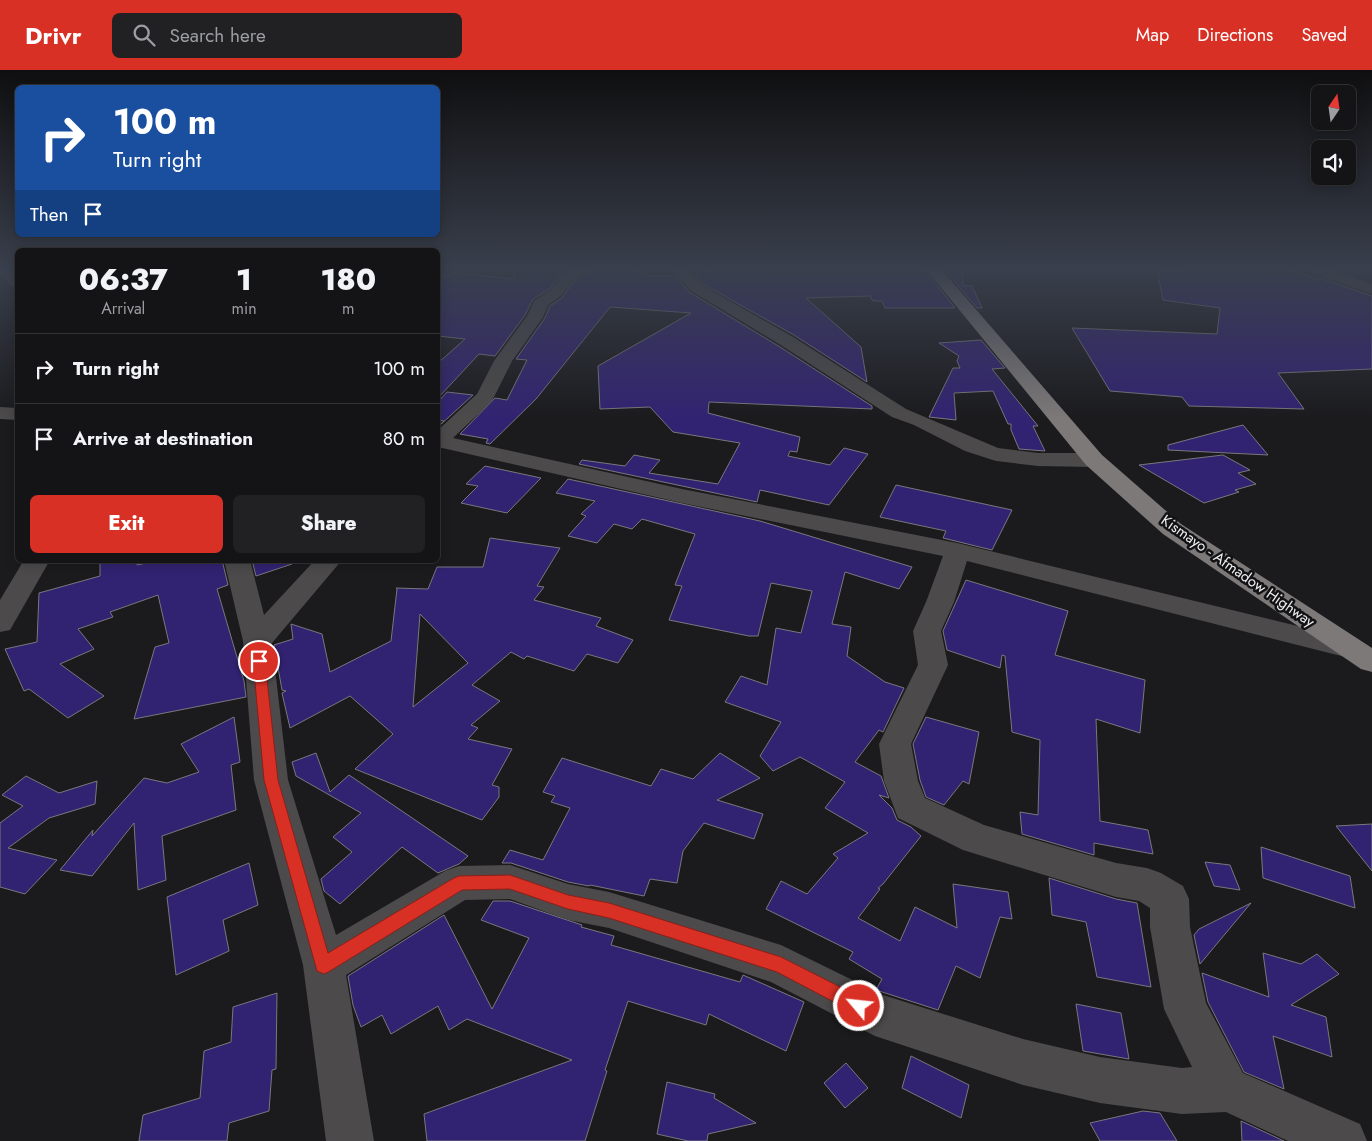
<!DOCTYPE html>
<html lang="en">
<head>
<meta charset="utf-8">
<style>
	body { margin:0; font-family:Jost,sans-serif; background:#212123; color:#f1f3f6; height:100vh; display:flex; flex-direction:column; font-size:19px; white-space:nowrap }
	* { box-sizing:border-box; margin:0 }
	p { font-size:16px; color:#9d9ea1 }
	.icon { flex:none; width:28px; height:28px; fill:none; stroke:currentColor; stroke-width:2; stroke-linecap:round; stroke-linejoin:round }
	.map { position:relative; flex:1; overflow:hidden }
	.details { position:absolute; left:15px; top:178px; width:425px; height:315px; display:flex; flex-direction:column; background:#141416; border-radius:8px; box-shadow:0 2px 12px #0003,0 0 0 1px #333335 }
	.details>* { flex:none }
	.top-card { position:absolute; left:15px; top:15px; width:425px; height:152px; border-radius:8px; box-shadow:0 2px 12px #0003,0 0 0 1px #333335; background:#1a4fa0; color:#fff; overflow:hidden }
	.needle { width:32px; rotate:13deg }
	.fabs { position:absolute; left:1311px; top:15px; display:grid; gap:10px }
	.fabs a { display:grid; place-items:center; width:45px; height:45px; border-radius:8px; background:#141416; box-shadow:0 2px 12px #0003,0 0 0 1px #333335; font-size:25px }
	.pin { position:absolute; display:grid; place-items:center; width:42px; height:42px; color:#fff; margin:-21px; border:2px solid #fff; border-radius:50%; box-shadow:0 1px 5px #0007 }
	.me { position:absolute; width:55px; margin:-28px; rotate:298deg; stroke-linejoin:round; filter:drop-shadow(0 0 4px #0008) }
	.turn { display:flex; align-items:center; gap:18px; height:105px; padding:0 15px; font-size:22px }
	.turn .icon { width:65px; height:65px; stroke-width:2.5 }
	.turn b { display:block; font-size:35px; line-height:42px }
	.then { display:flex; align-items:center; height:48px; padding:0 15px; background:#0003; gap:10px; font-size:19px }
	.eta { display:flex; justify-content:space-evenly; align-items:center; height:85px; text-align:center }
	.eta b { font-size:30px; font-weight:800; line-height:35px }
	.cta { display:flex; gap:10px; margin-top:auto; padding:10px 15px }
	.cta a { flex:1; height:58px; border-radius:8px; background:#d93025; color:#fff; font-size:20px; font-weight:800; line-height:58px; text-align:center }
	.cta a+a { background:#212123; color:#f1f3f6 }
	ul { padding:0; list-style:none }
	li { display:flex; align-items:center; gap:15px; height:70px; padding:0 15px; border-top:1px solid #333335 }
	li div { flex:1 }
	li b { display:block; font-size:19px }
	li em { font-style:normal }
	header { display:flex; align-items:center; gap:30px; box-sizing:border-box; height:70px; padding:0 25px; background:#d93025; color:#fff }
	header strong { font-size:24px }
	nav { display:flex; gap:28px; margin-inline-start:auto; font-size:18px }
	.search { width:350px; height:45px; background:#212123; display:flex; align-items:center; gap:12px; box-sizing:border-box; padding:0 18px; border-radius:8px; color:#9d9ea1; font-size:19px }
	.map>svg:first-child { display:block }
	.building { fill:#322372; stroke:#78787c; fill-rule:evenodd }
	.lines { fill:none; stroke-linecap:round; stroke-linejoin:round }
	.minor { fill:#4c4a4a; fill-rule:evenodd }
	.primary { fill:#7d7979; fill-rule:evenodd }
	.route { fill:#d93025; stroke:#8d1f18 }
	.labels { text-anchor:middle; stroke-width:5; stroke-linejoin:round; paint-order:stroke }
	.street-label { font-size:15px; fill:#efeff1; stroke:#121215 }
</style>
</head>
<body>
<header>
<strong>Drivr</strong>
<div class="search"><svg class="icon" aria-label="search" viewBox="0 0 24 24"><circle cx="10" cy="10" r="6"/><path d="M15 15l6 6"/></svg>Search here</div>
<nav><a>Map</a><a>Directions</a><a>Saved</a></nav>
</header>
<div class="map">
<svg width="1372" height="1071" viewBox="0 0 1372 1071">
	<rect width="100%" height="100%" fill="#1b1b1e"/>
	<g class="building">
		<polygon points="514,199 567,199 559,205 551,218 533,229 525,245 495,286 479,284 438,328 438,293 465,269 438,266 438,205 450,206 455,203 515,209"/>
		<polygon points="590,199 629,199 651,206 676,206 689,222 780,277 872,336 872,339 709,332 708,343 800,367 797,382 790,381 788,386 830,395 844,378 868,384 829,435 760,420 757,432 579,394 582,390 625,396 634,385 660,390 649,403 718,414 740,373 673,362 650,337 600,339 598,296 691,243 610,237 536,329 490,374 486,373 488,369 460,364 495,328 507,330 527,290 516,289 545,248 550,236 563,227 572,213"/>
		<polygon points="714,199 924,199 955,238 885,238 882,231 873,231 870,226 806,228 861,277 867,312 794,265 701,213 696,206 700,206 702,201 713,201"/>
		<polygon points="944,199 962,199 963,216 972,216 982,238 977,238"/>
		<polygon points="1184,199 1287,199 1317,209 1320,208 1372,226 1372,299 1278,303 1304,339 1189,336 1182,327 1110,321 1072,258 1217,264 1220,238 1163,230 1157,200 1184,202"/>
		<polygon points="981,270 1005,298 992,299 1038,356 1033,356 1045,381 1019,379 1011,360 1011,354 1008,354 993,321 954,323 956,350 929,347 953,298 960,298 957,291 959,286 939,273"/>
		<polygon points="447,322 473,325 439,356 444,351 438,350 438,332"/>
		<polygon points="1243,355 1268,385 1168,380 1168,375"/>
		<polygon points="1223,385 1250,400 1238,403 1256,414 1235,420 1239,422 1204,433 1139,395"/>
		<polygon points="485,396 541,408 507,443 461,433 478,416 466,414"/>
		<polygon points="568,409 760,451 912,497 899,519 845,502 832,554 851,557 847,586 885,612 904,618 883,662 879,660 855,692 881,706 889,728 879,725 892,738 897,750 911,757 921,766 883,814 878,818 880,819 858,848 900,871 915,837 957,858 953,814 1008,822 1012,849 1000,847 980,908 956,896 938,940 876,920 882,909 849,889 853,882 766,839 781,811 807,824 838,788 833,784 868,763 825,738 845,712 800,687 773,701 760,686 781,652 725,632 741,606 767,615 776,558 801,563 812,521 771,513 758,566 749,566 669,550 682,516 675,515 695,464 642,449 632,459 614,454 597,473 568,466 586,446 581,444 595,431 556,423"/>
		<polygon points="896,415 1012,440 992,480 943,468 946,461 880,447"/>
		<path d="M 490,468 L 560,478 L 537,516 L 544,517 L 534,530 L 601,548 L 596,556 L 633,570 L 618,593 L 587,584 L 574,601 L 527,586 L 524,589 L 511,582 L 472,615 L 500,631 L 471,655 L 478,658 L 468,669 L 512,679 L 492,715 L 499,717 L 499,727 L 482,750 L 355,699 L 393,664 L 350,626 L 290,658 L 282,623 L 286,621 L 282,620 L 274,575 L 293,569 L 291,554 L 322,564 L 330,602 L 391,571 L 397,519 L 396,518 L 428,519 L 437,497 L 483,497 ZM 420,544 L 468,593 L 413,637 Z"/>
		<polygon points="100,490 137,490 137,495 161,490 222,490 228,515 217,519 244,611 246,627 134,649 155,577 169,573 158,525 110,542 113,547 78,559 94,579 60,594 104,626 68,648 29,619 24,621 5,579 37,572 39,523 100,506"/>
		<polygon points="252,490 292,490 292,494 256,506"/>
		<polygon points="966,510 1068,541 1055,585 1145,610 1140,663 1096,649 1100,751 1148,760 1153,784 1094,773 1094,785 1022,764 1020,742 1038,745 1040,670 1012,662 1005,586 1002,585 1000,598 947,580 943,561"/>
		<polygon points="234,647 240,692 231,695 236,740 162,766 166,810 138,820 134,753 92,806 60,800 93,760 92,766 144,708 167,713 199,702 181,674"/>
		<polygon points="926,647 979,662 969,714 963,711 944,735 926,727 920,710 913,674"/>
		<polygon points="316,683 330,722 349,705 468,786 459,794 438,803 402,777 340,834 324,821 321,809 352,782 333,767 361,743 296,706 292,692"/>
		<polygon points="720,683 760,708 717,730 763,744 754,769 704,753 683,781 677,813 650,809 644,826 590,815 589,816 568,812 511,793 502,793 510,780 543,790 570,738 551,732 555,726 543,722 562,688 651,716 661,699 693,709"/>
		<polygon points="26,706 59,723 97,711 95,734 49,748 8,778 57,790 25,824 0,817 0,753 23,736 2,725"/>
		<polygon points="1372,754 1372,801 1336,756"/>
		<polygon points="1261,777 1350,806 1355,838 1263,808"/>
		<polygon points="1205,792 1230,795 1240,820 1214,816"/>
		<polygon points="249,793 258,835 223,850 229,881 176,905 167,827"/>
		<polygon points="1049,808 1116,829 1137,833 1151,917 1097,907 1086,852 1052,845"/>
		<polygon points="493,831 510,831 582,855 581,857 614,866 611,875 639,883 740,912 743,905 804,932 786,981 709,944 706,955 628,931 605,1000 607,1001 585,1071 427,1071 424,1044 572,990 467,949 449,960 438,936 391,964 382,945 361,957 353,935 348,906 444,845 492,939 529,868 481,850"/>
		<polygon points="1251,833 1200,894 1194,865 1199,859"/>
		<polygon points="1263,883 1301,894 1317,884 1339,904 1291,935 1326,947 1332,987 1273,966 1284,1019 1244,1002 1208,932 1202,903 1269,927"/>
		<polygon points="277,923 276,999 272,1000 269,1041 229,1053 227,1071 139,1071 143,1045 200,1028 204,981 231,972 233,937"/>
		<polygon points="1076,934 1121,943 1129,989 1083,981"/>
		<polygon points="911,986 969,1015 961,1048 902,1018"/>
		<polygon points="846,993 868,1018 845,1038 824,1013"/>
		<polygon points="667,1012 715,1024 714,1028 756,1053 708,1064 707,1071 688,1071 657,1064"/>
		<polygon points="1143,1041 1160,1043 1177,1071 1100,1071 1090,1053"/>
		<polygon points="1241,1051 1284,1071 1242,1071"/>
	</g>
	<g class="lines">
		<g class="minor">
			<polygon points="0,199 11,199 18,205 18,218 13,217 0,204"/>
			<polygon points="571,199 588,199 571,212 562,225 548,235 543,247 512,291 492,331 453,368 682,419 957,473 1359,571 1364,578 1359,585 1349,588 967,491 954,532 941,561 948,595 911,674 918,711 925,728 984,755 1116,793 1147,798 1161,803 1183,816 1189,829 1190,857 1206,933 1243,1003 1360,1054 1367,1071 1288,1071 1226,1042 1182,1044 1100,1033 1023,1015 875,966 771,912 609,858 568,850 510,829 465,830 346,905 374,1071 326,1071 303,895 254,710 243,571 224,490 250,490 264,545 315,490 342,490 272,573 288,710 336,865 445,801 459,796 510,795 568,814 609,822 781,875 883,925 1023,969 1100,987 1182,998 1192,997 1164,939 1150,857 1150,838 1139,831 1116,827 963,780 898,748 884,711 879,674 918,595 913,561 926,532 943,486 682,433 438,377 438,360 477,324 494,291 527,246 535,230 552,219 561,206"/>
			<polygon points="672,199 687,199 700,214 793,267 906,339 998,378 1038,383 1094,383 1102,385 1105,390 1102,395 1094,397 1038,396 996,391 965,381 914,355 892,347 781,275 690,220"/>
			<polygon points="1307,199 1329,199 1372,214 1372,224 1309,202"/>
			<polygon points="0,337 18,338 18,350 0,349"/>
			<polygon points="24,490 50,490 10,560 0,562 0,530"/>
		</g>
		<polygon class="primary" points="926,199 941,199 1102,385 1181,454 1372,578 1372,602 1361,599 1163,464 1086,395"/>
	</g>
	<linearGradient id="sky" x2="0" y2="1"><stop stop-color="#0f0f10"/><stop offset="0.57" stop-color="#393f4c"/><stop offset="1" stop-color="#393f4c" stop-opacity="0"/></linearGradient>
	<rect width="1372" height="349" fill="url(#sky)"/>
	<polygon class="route" points="259,586 265,591 278,710 328,883 454,808 459,806 510,805 568,825 609,833 781,887 866,930 868,936 866,942 859,945 853,942 777,902 609,848 568,839 510,819 462,820 330,901 324,904 317,901 264,710 253,591"/>
	<g class="labels">
		<g class="street-label">
			<text transform="translate(1238 501) rotate(35)" y="5">Kismayo - Afmadow Highway</text>
		</g>
	</g>
</svg>
<div class="fabs">
<a><svg class="needle" viewBox="-14 -14 28 28"><path d="M0-13l5 13h-10z" fill="#e53935"/><path d="M0 13l5-13h-10z" fill="#9d9ea1"/></svg></a>
<a><svg class="icon" aria-label="sound" viewBox="0 0 24 24"><path d="M4 9h4l5-4v14l-5-4H4zM17 9q2 3 0 6"/></svg></a>
</div>
<div class="pin" style="left:259px;top:591px;background:#d93025"><svg class="icon" aria-label="arrive" viewBox="0 0 24 24"><path d="M6 21V4h12l-3 4 3 4H6"/></svg></div>
<svg class="me" style="left:859px;top:936px" viewBox="-20 -20 40 40"><circle r="17" fill="#d93025" stroke="#fff" stroke-width="3"/><path d="M0-11L8 9 0 5-8 9z" fill="#fff"/></svg>
<div class="top-card">
<div class="turn"><svg class="icon" aria-label="right" viewBox="0 0 24 24"><path d="M7 20v-9h11M14 6l5 5-5 5"/></svg><div><b>100 m</b>Turn right</div></div>
<div class="then">Then<svg class="icon" aria-label="arrive" viewBox="0 0 24 24"><path d="M6 21V4h12l-3 4 3 4H6"/></svg></div>
</div>
<section class="details">
<div class="eta">
<div><b>06:37</b><p>Arrival</p></div>
<div><b>1</b><p>min</p></div>
<div><b>180</b><p>m</p></div>
</div>
<ul>
<li><svg class="icon" aria-label="right" viewBox="0 0 24 24"><path d="M7 20v-9h11M14 6l5 5-5 5"/></svg><div><b>Turn right</b></div><em>100 m</em></li>
<li><svg class="icon" aria-label="arrive" viewBox="0 0 24 24"><path d="M6 21V4h12l-3 4 3 4H6"/></svg><div><b>Arrive at destination</b></div><em>80 m</em></li>
</ul>
<div class="cta"><a>Exit</a><a>Share</a></div>
</section>
</div>
</body>
</html>
